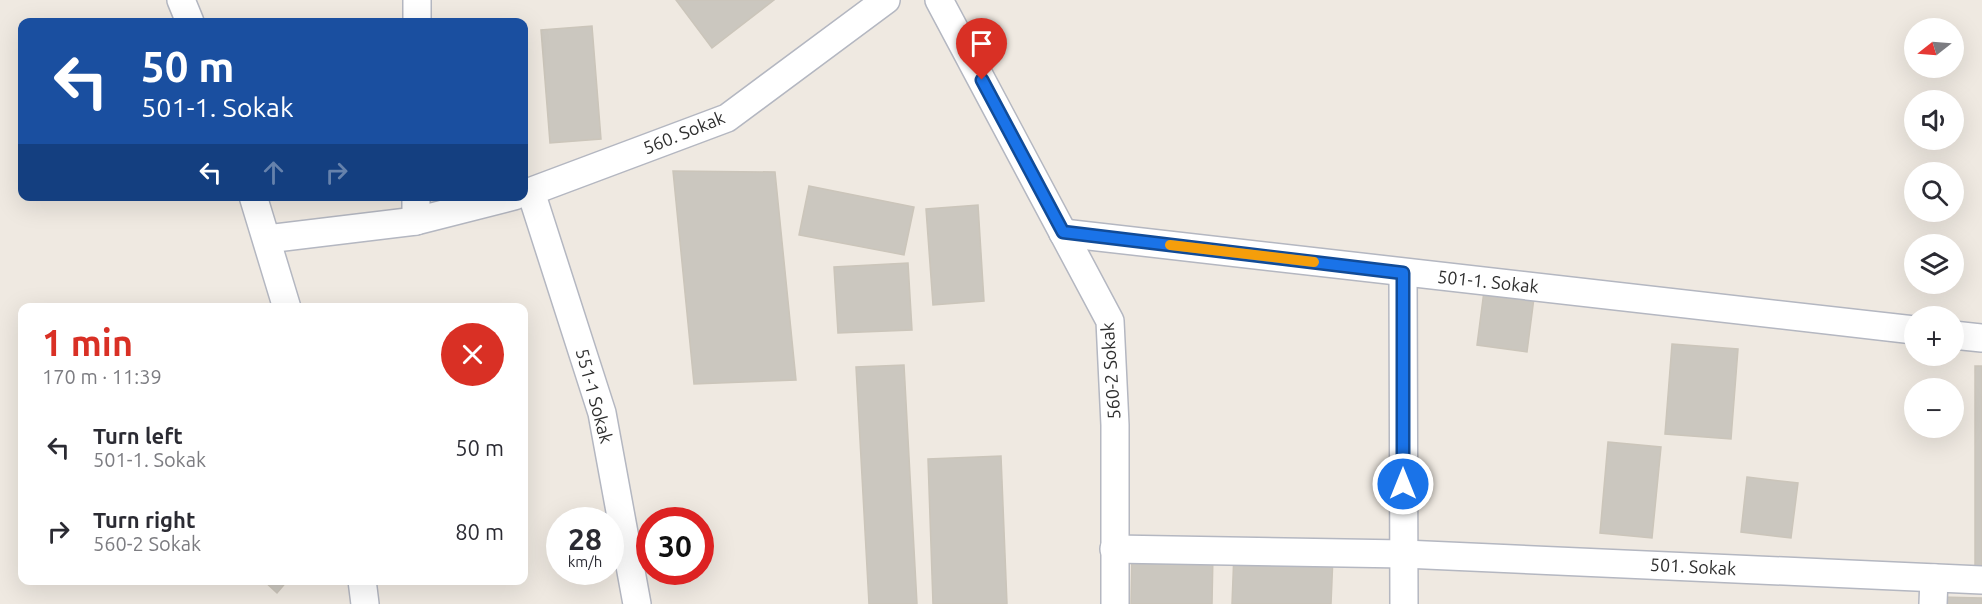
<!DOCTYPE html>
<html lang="en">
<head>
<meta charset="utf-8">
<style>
	body { margin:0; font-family:Ubuntu,sans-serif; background:#f7f7f7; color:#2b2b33; height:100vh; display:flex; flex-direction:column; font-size:22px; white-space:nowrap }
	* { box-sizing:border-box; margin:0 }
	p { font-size:20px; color:#7c7c81 }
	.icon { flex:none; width:33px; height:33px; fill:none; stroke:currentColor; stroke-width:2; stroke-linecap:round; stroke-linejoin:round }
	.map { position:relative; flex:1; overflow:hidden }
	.drawer { position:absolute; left:18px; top:303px; width:510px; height:282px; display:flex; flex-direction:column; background:#fff; border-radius:12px; box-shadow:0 6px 24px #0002 }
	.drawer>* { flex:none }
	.top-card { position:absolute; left:18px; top:18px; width:510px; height:183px; border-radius:12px; box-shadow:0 6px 24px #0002; background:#1a4fa0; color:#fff; overflow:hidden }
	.needle { width:39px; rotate:253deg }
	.tools { position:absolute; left:1904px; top:18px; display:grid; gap:12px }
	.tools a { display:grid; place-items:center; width:60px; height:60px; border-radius:50%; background:#fff; box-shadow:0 6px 24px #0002; font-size:30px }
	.speed { position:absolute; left:546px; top:507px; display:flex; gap:12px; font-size:30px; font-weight:700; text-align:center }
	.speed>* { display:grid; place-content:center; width:78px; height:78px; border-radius:50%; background:#fff; box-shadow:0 6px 24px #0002; line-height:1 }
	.speed small { font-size:15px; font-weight:400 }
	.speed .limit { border:9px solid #d22; background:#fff; color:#111 }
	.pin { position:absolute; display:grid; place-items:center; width:51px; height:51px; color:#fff; margin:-62px -26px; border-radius:50% 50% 50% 0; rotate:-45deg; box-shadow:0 0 6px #0007 }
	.pin .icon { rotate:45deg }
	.me { position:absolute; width:66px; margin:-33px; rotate:0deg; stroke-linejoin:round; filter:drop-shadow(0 0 4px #0008) }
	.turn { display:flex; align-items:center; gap:21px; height:126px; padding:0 24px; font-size:27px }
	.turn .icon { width:78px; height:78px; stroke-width:2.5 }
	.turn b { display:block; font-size:42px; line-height:51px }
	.lanes { display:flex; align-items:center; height:57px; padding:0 24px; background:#0003; justify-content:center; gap:30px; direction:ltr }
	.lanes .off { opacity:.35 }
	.round { display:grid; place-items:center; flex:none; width:63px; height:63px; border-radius:32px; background:#f7f7f7 }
	.head { display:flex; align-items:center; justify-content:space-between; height:102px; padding:0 24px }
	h1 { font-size:36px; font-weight:700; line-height:45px; color:#d93025 }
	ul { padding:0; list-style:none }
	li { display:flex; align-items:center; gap:18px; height:84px; padding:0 24px }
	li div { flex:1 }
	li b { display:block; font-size:22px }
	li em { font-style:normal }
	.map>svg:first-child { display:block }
	.building { fill:#cbc7bf; stroke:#cbc5ba; stroke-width:1.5 }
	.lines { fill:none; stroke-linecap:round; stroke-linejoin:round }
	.minor-casing { stroke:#b4b7c1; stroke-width:30 }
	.minor { stroke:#fff; stroke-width:27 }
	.route-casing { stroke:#114b97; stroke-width:15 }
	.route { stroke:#1a73e8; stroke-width:10 }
	.slow { stroke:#f59e0b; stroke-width:10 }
	.labels { text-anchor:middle; stroke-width:4.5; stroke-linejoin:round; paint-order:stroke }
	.street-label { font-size:18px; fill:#2e2e2e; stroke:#fff }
</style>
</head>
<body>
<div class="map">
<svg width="1982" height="604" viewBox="0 0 1982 604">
	<rect width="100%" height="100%" fill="#efe9e1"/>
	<g class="building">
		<polygon points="676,0 774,0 712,48"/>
		<polygon points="592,26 601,139 550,143 541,30"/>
		<polygon points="673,171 775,172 796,380 694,384"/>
		<polygon points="809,186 914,207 904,255 799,235"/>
		<polygon points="978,205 984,301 933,305 926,209"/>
		<polygon points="908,263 912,330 838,333 834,267"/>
		<polygon points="1484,291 1534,298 1527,352 1477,345"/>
		<polygon points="1672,344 1738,349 1731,439 1665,434"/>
		<polygon points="904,365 917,604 869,604 856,367"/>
		<rect x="1975" y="366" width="7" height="200"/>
		<polygon points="1608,442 1661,447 1652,538 1600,533"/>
		<polygon points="1001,456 1007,604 933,604 928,459"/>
		<polygon points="1747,477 1798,483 1791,538 1741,532"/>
		<polygon points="1132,552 1213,553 1212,604 1131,604"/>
		<polygon points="1234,552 1333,556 1331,604 1232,604"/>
		<polygon points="263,580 288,580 277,593"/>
		<polygon points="1940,597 1982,598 1982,604 1940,604"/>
	</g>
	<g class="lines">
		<g class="minor-casing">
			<g id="minor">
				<polyline points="181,0 190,22"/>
				<polyline points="939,0 1110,321 1115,425 1115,604"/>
				<polyline points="417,22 417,0"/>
				<polyline points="531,192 602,413 637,604"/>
				<polyline points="524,194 727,118 886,0"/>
				<polyline points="253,196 287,308"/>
				<polyline points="416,221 416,196"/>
				<polyline points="1063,233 1914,330"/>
				<polyline points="267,239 416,221 514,196"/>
				<polyline points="1403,273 1404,604"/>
				<polyline points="1953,335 1982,338"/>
				<polyline points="1114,549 1404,554 1982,580"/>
				<polyline points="362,580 365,604"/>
				<polyline points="1933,604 1934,578"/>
			</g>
		</g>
		<use href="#minor" class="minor"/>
	</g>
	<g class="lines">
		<g class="route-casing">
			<polyline id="route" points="982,80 1063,232 1403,273 1403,484"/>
		</g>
		<use href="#route" class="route"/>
		<polyline class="slow" points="1170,245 1314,262"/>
	</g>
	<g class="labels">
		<g class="street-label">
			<text transform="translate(684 133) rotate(-22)" y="6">560. Sokak</text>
			<text transform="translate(1488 282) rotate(6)" y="6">501-1. Sokak</text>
			<text transform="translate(1111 371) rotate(-94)" y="6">560-2 Sokak</text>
			<text transform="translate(594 396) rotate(75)" y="6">551-1 Sokak</text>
			<text transform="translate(1693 567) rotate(3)" y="6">501. Sokak</text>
		</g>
	</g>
</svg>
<div class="tools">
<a><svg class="needle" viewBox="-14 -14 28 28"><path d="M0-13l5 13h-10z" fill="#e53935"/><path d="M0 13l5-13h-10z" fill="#7c7c81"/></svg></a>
<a><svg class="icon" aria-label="sound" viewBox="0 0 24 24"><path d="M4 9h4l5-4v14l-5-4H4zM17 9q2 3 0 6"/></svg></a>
<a><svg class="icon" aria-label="search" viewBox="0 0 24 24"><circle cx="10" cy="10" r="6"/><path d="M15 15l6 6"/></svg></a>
<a><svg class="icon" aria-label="layers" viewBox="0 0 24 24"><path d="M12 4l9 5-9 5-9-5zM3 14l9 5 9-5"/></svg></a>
<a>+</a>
<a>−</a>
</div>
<div class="speed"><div>28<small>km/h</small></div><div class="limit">30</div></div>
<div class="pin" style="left:982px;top:80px;background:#d93025"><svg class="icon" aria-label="arrive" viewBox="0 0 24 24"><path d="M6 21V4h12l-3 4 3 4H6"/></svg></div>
<svg class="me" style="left:1403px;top:484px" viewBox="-20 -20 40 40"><circle r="17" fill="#1a73e8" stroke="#fff" stroke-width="3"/><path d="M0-11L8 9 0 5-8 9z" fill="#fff"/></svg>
<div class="top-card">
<div class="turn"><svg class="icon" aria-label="left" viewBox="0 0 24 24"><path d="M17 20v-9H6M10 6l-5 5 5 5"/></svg><div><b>50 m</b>501-1. Sokak</div></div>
<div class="lanes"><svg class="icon" aria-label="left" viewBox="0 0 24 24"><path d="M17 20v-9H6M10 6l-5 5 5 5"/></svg><svg class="icon off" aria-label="ahead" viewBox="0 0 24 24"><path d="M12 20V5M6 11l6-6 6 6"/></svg><svg class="icon off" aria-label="right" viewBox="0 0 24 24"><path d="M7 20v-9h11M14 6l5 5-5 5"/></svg></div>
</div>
<section class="drawer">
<div class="head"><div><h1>1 min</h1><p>170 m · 11:39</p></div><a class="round" style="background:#d93025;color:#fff"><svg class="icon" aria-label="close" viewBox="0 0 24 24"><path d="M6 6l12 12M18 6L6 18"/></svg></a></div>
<ul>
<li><svg class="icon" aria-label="left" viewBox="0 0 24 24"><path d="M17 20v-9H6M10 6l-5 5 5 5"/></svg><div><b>Turn left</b><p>501-1. Sokak</p></div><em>50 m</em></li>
<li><svg class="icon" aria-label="right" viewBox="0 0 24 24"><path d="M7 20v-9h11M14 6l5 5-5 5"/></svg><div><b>Turn right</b><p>560-2 Sokak</p></div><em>80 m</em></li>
</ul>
</section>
</div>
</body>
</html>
